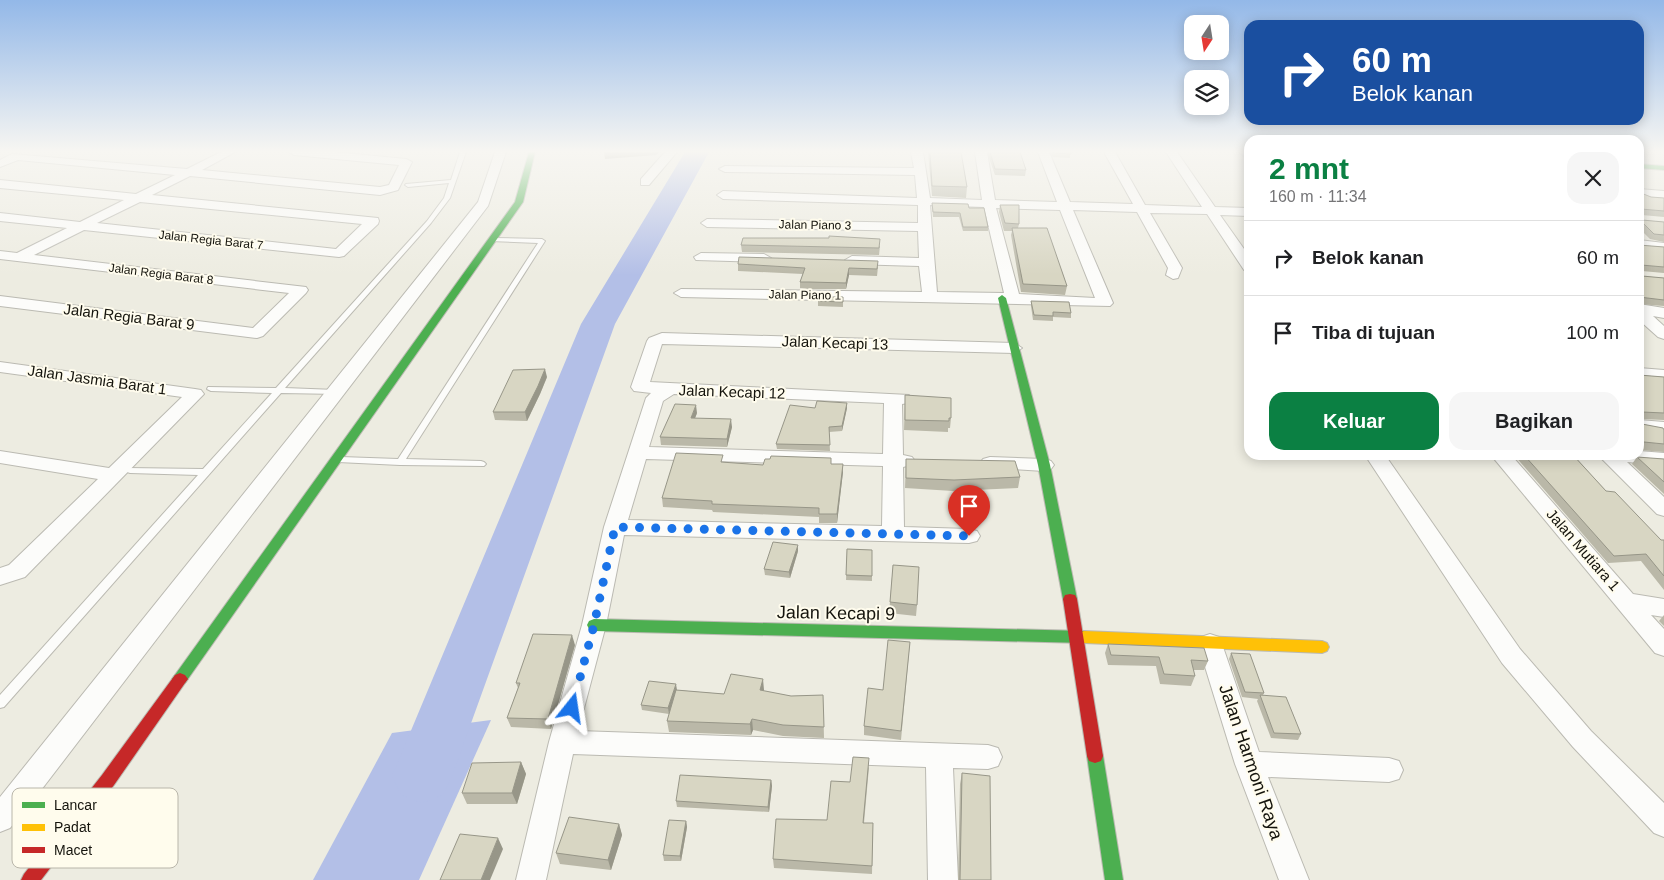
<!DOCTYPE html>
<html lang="id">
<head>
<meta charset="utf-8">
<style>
	body { margin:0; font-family:Arial,sans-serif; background:#f6f6f6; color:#202124; height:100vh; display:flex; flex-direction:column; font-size:19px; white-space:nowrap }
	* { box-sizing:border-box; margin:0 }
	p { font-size:16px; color:#757577 }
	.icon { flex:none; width:28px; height:28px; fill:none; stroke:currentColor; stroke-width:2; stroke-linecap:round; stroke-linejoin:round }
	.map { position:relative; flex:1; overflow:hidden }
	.drawer { position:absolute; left:1244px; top:135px; width:400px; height:325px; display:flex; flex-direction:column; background:#fff; border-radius:15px; box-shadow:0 2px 12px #0003 }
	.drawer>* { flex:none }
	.top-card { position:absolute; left:1244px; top:20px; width:400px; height:105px; border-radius:15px; box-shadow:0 2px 12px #0003; background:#1a4fa0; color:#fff; overflow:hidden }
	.needle { width:32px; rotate:192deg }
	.fabs { position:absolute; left:1184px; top:15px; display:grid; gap:10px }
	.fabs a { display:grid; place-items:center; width:45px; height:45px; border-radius:10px; background:#fff; box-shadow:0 2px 12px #0003; font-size:25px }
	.pin { position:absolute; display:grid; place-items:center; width:42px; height:42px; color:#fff; margin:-51px -21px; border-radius:50% 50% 50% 0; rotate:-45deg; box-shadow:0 0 5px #0007 }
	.pin .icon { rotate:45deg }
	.me { position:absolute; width:55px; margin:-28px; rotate:15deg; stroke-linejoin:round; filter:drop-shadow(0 0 4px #0008) }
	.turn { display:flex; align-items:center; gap:18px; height:105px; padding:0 25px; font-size:22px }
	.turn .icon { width:65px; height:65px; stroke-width:2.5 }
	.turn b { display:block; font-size:35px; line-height:42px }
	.round { display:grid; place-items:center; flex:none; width:52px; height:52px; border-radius:15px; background:#f6f6f6 }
	.head { display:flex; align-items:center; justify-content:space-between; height:85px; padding:0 25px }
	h1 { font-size:30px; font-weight:600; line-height:38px; color:#0b8043 }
	.action { display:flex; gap:10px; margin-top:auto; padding:10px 25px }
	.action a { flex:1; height:58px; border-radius:15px; background:#0b8043; color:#fff; font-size:20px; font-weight:600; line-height:58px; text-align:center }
	.action a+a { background:#f6f6f6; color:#202124 }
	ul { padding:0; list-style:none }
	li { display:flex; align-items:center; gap:15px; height:75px; padding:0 25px; border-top:1px solid #e0e0e0 }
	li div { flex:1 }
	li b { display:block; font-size:19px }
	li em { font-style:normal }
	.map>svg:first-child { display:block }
	.water { fill:#b3bfe7 }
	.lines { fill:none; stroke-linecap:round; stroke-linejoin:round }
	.river { fill:#b3bfe7; fill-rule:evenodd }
	.lane-casing { stroke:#bbbab2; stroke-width:2 }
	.street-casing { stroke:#bbbab2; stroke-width:2 }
	.fast-casing { stroke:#bbbab2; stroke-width:2 }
	.slow-casing { stroke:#bbbab2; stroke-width:2 }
	.jam-casing { stroke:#bbbab2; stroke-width:2 }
	.lane { fill:#fcfcfa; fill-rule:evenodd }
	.street { fill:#fcfcfa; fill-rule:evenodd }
	.fast { fill:#4caf50; fill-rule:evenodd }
	.slow { fill:#ffc107; fill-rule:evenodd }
	.jam { fill:#c62828; fill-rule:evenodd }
	.wall { fill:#bab8a8 }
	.shaded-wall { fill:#979688 }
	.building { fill:#d8d6c3; stroke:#979688 }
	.route { stroke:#1a73e8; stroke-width:9; stroke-dasharray:0 16.2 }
	.labels { text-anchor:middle; stroke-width:4; stroke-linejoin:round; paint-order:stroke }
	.far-street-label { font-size:12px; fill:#15140d; stroke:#fffced }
	.street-label { font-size:15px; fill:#15140d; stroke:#fffced }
	.near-street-label { font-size:18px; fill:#15140d; stroke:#fffced }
	.key { fill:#fffced; stroke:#b9b6aa; stroke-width:1 }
	.key-label { font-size:14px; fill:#15140d }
</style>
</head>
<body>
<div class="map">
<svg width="1664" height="880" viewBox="0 0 1664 880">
	<rect width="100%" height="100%" fill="#edece1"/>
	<polygon class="water" points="491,720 419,880 313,880 392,733"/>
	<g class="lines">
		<polygon class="river" points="685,152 709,152 615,324 452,776 443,795 422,803 401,795 392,776 581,324"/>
		<g class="lane-casing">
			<g id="lane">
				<polygon points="460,152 466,152 450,198 431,223 285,388 336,390 339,390 340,392 339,394 281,393 4,707 0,708 0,695 198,475 130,473 127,472 125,470 127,468 203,469 272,393 211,391 207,389 208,387 276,388 427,221 444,198 449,183 408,187 405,185 406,184 451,180"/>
				<polygon points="492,238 542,239 545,241 406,459 481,461 484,462 486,464 484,466 400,465 338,462 337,460 338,458 341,457 398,459 538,243 490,241 490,239"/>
			</g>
		</g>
		<g class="street-casing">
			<g id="street">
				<path d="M 221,152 L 235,152 L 202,170 L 380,187 L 389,185 L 399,165 L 294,155 L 289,152 L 334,152 L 406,159 L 412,162 L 398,190 L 380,195 L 190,176 L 152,195 L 378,218 L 379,221 L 378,224 L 344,256 L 339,257 L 84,230 L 34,255 L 306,287 L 308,290 L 306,293 L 263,336 L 257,338 L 0,306 L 0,296 L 253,328 L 289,293 L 0,259 L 0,251 L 17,253 L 67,228 L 0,221 L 0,213 L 80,222 L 124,200 L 0,188 L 0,180 L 136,194 L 175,175 L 18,160 L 0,167 L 0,160 L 12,154 L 187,169 ZM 140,202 L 362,224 L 336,249 L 97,223 Z"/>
				<polygon points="495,152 506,152 488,206 45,785 10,828 0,832 0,797 478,202"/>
				<polygon points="665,152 677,152 649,185 641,185 641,179"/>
				<path d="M 911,152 L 923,152 L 930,198 L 982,200 L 975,152 L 987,152 L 995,200 L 1057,202 L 1038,152 L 1049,152 L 1070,202 L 1133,204 L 1104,152 L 1115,152 L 1145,205 L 1202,207 L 1166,152 L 1177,152 L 1215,207 L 1249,208 L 1249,216 L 1220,215 L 1249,256 L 1249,271 L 1244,270 L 1207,214 L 1150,213 L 1182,268 L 1178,278 L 1173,279 L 1166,275 L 1168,268 L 1137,212 L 1073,210 L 1113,303 L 1110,306 L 681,297 L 674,293 L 681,289 L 922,292 L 919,266 L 852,264 L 845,260 L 852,256 L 919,258 L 918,231 L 707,227 L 701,223 L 707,219 L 918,223 L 918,205 L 723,199 L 717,195 L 723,191 L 917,198 L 915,175 L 725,172 L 719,169 L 725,166 L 914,168 ZM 930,205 L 984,207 L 1004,293 L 937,292 ZM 996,208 L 1060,210 L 1095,298 L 1019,294 Z"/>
				<polygon points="1239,152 1249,152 1249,160"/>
				<polygon points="1639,189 1664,191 1664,199 1639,197"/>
				<polygon points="1639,240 1664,243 1664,251 1639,248"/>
				<polygon points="701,253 764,254 771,258 764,262 696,260 694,257"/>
				<polygon points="1639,304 1664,308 1664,318 1653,316 1664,326 1664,339 1658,337 1639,320"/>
				<path d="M 662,333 L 1014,343 L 1022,348 L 1014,353 L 662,344 L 650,382 L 909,395 L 912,399 L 909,403 L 902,404 L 903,455 L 912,457 L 915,461 L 912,465 L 903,467 L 904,527 L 969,529 L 977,531 L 980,536 L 977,541 L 969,543 L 624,535 L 606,625 L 578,731 L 988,745 L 998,748 L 1002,757 L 998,766 L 988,769 L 953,768 L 958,880 L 928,880 L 926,767 L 573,754 L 546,880 L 516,880 L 549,742 L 582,625 L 604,527 L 646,398 L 651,393 L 634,391 L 631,387 L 647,341 L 649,338 ZM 674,394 L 884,403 L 883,454 L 649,447 L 663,401 ZM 646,459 L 883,466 L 882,526 L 628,520 Z"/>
				<polygon points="0,362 195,389 201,390 204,394 25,577 0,585 0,568 9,565 98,479 0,463 0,451 109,468 182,397 0,372"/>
				<polygon points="1639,368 1664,370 1664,380 1639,378"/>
				<polygon points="1639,420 1664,422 1664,434 1639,431"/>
				<polygon points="1639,451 1664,453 1664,465 1627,462 1664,497 1664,516 1657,514 1598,455 1639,455"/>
				<polygon points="1365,455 1385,455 1520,649 1591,731 1664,803 1664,837 1654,833 1573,747 1502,663"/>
				<polygon points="1491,455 1511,455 1633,594 1664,599 1664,617 1651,615 1664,629 1664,656 1655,653"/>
				<polygon points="990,457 1044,459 1051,461 1054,465 1051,469 1044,471 983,467 980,463 983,459"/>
				<polygon points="1210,634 1219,637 1222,644 1259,752 1389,758 1399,761 1403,770 1399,779 1389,782 1268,777 1309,880 1279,880 1235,764 1198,644 1201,637"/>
			</g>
		</g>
		<g class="fast-casing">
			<g id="fast">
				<polygon points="529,152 535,152 523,202 185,683 180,685 175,683 172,679 175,675 515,202"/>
				<polygon points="1639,164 1664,166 1664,170 1639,168"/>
				<polygon points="1002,295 1006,298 1050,465 1077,599 1075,603 1070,604 1065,603 1063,599 1038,465 998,298"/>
				<polygon points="594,619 1084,631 1089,633 1091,637 1089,641 1084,643 594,631 589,629 587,625 589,621"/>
				<polygon points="1095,749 1101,751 1103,756 1123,880 1105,880 1087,756 1089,751"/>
			</g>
		</g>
		<g class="slow-casing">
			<polygon id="slow" points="1084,631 1322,641 1327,643 1329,647 1327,651 1322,653 1084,643 1079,641 1077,637 1079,633"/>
		</g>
		<g class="jam-casing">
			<g id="jam">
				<polygon points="1070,594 1075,595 1077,599 1103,756 1101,761 1095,763 1089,761 1087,756 1063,599 1065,595"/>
				<polygon points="180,673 185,675 188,679 185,683 114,785 41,880 21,880 24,874 102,775 175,675"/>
			</g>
		</g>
		<use href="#lane" class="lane"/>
		<use href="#street" class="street"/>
		<use href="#fast" class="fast"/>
		<use href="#slow" class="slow"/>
		<use href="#jam" class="jam"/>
	</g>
	<g class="wall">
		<polygon points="928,152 961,152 967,187 966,198 932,196"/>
		<polygon points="987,152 1020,152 1026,170 1025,176 995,175"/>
		<polygon points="1050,152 1070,152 1070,158 1053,157"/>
		<polygon points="1639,176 1641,193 1651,197 1664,198 1664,217 1642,215 1642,220 1664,222 1664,242 1650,239 1639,228"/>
		<polygon points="932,203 969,208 988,227 988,231 963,231 959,217 933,217"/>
		<polygon points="1000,205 1019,224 1018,228 1067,286 1065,295 1021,292 1011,235 1012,231 1004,231 999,212"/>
		<polygon points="741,245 880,246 879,255 742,252"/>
		<polygon points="1639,245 1664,247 1664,273 1642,271 1642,276 1664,278 1664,306 1639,304"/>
		<polygon points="738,264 878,267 877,276 849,275 846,289 809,289 800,288 800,282 803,274 738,271"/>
		<polygon points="843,297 843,307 818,306 818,301"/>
		<polygon points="1031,301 1071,313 1071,318 1053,317 1053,321 1033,320 1031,306"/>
		<polygon points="1639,375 1664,377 1664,420 1642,419 1642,424 1664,430 1664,452 1639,450"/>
		<polygon points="547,377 540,394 527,421 495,420 493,412"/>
		<polygon points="905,395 951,418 950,428 948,428 948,432 904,430"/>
		<polygon points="847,403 847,408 842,431 829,432 830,451 777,449 776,444 815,408"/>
		<polygon points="697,413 695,418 732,427 727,447 661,445 660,437"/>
		<polygon points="1514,455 1573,455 1606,491 1661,540 1664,540 1664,590 1641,561 1608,563"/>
		<polygon points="1637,457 1664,459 1664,494 1632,464"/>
		<polygon points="906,459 1020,477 1018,488 953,491 905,488"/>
		<polygon points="724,462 763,465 831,464 843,472 837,523 819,523 819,517 713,512 712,510 663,507 662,498"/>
		<polygon points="847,549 872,550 872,581 846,580"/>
		<polygon points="798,551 790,578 765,575 764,569"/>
		<polygon points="893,565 917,605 916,616 889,613"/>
		<polygon points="1664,615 1664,626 1659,621"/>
		<polygon points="910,642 901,740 864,735 864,726 883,690"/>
		<polygon points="1108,644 1208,661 1204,670 1193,670 1195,676 1191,686 1160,684 1156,666 1108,665 1105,653"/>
		<polygon points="575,645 551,729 511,727 507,718 518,688 516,683"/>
		<polygon points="1231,653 1264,693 1263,695 1301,734 1298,740 1271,738 1257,701 1258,699 1242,697 1229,659"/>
		<polygon points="763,679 763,691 791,696 823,695 824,738 783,736 753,730 751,735 669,732 667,721 669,714 642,710 641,705 677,690 724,694"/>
		<polygon points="521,762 526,774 517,804 467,804 462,793"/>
		<polygon points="869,767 864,823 873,823 872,874 774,868 773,859 827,820 850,782"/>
		<polygon points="962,773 991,880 958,880 960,784"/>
		<polygon points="771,780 772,786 769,812 677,807 676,801"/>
		<polygon points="686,821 687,827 681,861 664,861 663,855"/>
		<polygon points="619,824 622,835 611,870 560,864 556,853"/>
	</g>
	<g class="shaded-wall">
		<polygon points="604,152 660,152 656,155 605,159"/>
		<polygon points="849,268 849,275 846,289 846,283"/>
		<polygon points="545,369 547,377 540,394 527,421 525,412"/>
		<polygon points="847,403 847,408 842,431 842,426"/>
		<polygon points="696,405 697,413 692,426 691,418"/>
		<polygon points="731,419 732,427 727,447 727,439"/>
		<polygon points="843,464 843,472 837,523 837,514"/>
		<polygon points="798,545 798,551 790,578 789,572"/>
		<polygon points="572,635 575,645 551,729 548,719"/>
		<polygon points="763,679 764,690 761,701 760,690"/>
		<polygon points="676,684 677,690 669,714 668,708"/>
		<polygon points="752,719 753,730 751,735 750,724"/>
		<polygon points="521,762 526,774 517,804 512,793"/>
		<polygon points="771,780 772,786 769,812 768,807"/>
		<polygon points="686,821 687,827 681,861 680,856"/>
		<polygon points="619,824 622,835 611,870 608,860"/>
		<polygon points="498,838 503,849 490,880 481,880"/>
	</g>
	<g class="building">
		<polygon points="930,152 961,152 967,187 932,186"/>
		<polygon points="990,152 1020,152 1026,170 995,169"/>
		<polygon points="1053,152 1070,152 1071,154 1054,153"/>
		<polygon points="1639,176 1641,183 1641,193 1651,197 1664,198 1664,211 1641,209 1642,220 1664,222 1664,235 1654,234 1639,219"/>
		<polygon points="932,203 968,204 969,208 984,208 988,227 963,227 960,213 933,212"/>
		<polygon points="1000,205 1019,205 1019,224 1005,223"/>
		<polygon points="1012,228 1047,228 1067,286 1023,284"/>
		<polygon points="829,236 880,239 879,248 741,245 743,238 829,238"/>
		<polygon points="1639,245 1664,247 1664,267 1641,265 1642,276 1664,278 1664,300 1639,297"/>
		<polygon points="739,257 878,261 877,269 849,268 846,283 809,282 800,282 805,268 738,264"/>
		<polygon points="819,297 843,297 843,302 818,301"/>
		<polygon points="1031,301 1069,302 1071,313 1053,312 1053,316 1034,315"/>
		<polygon points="545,369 538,386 525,412 493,412 513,370"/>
		<polygon points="1639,375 1664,377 1664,413 1642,412 1642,424 1663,428 1664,430 1664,444 1644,442 1640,446 1639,445"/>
		<polygon points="905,395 951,398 951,418 949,418 949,421 905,420"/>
		<polygon points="817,401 847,403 842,426 829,427 830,445 776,444 790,405 815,408"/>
		<polygon points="675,404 696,405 691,418 731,419 727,439 660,437"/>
		<polygon points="676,453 723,455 721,462 763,465 765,459 770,459 771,456 831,458 831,464 843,464 837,514 819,514 819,508 712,504 712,501 662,498"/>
		<polygon points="1524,455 1573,455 1606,491 1615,492 1661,540 1664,540 1664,576 1646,554 1614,556"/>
		<polygon points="1637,457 1664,459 1664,482"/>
		<polygon points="906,459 1015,461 1020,477 954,480 906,478"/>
		<polygon points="773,542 798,545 789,572 764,569"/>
		<polygon points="847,549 872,550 872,576 846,575"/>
		<polygon points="893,565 919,567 917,605 890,602"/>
		<polygon points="533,634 572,635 548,719 507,718 520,683 516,683"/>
		<polygon points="888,640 910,642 901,731 864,726 868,688 883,690"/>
		<polygon points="1108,644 1204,648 1208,661 1191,660 1195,676 1164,674 1159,657 1111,655"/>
		<polygon points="1231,653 1250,654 1264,693 1245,692"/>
		<polygon points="731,674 763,679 760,690 791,696 823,695 824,727 783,725 752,719 750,724 667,721 676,690 724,694"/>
		<polygon points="649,681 676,684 668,708 641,705"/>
		<polygon points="1260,695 1286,697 1301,734 1274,733"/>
		<polygon points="853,757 869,758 863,823 873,823 872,866 773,859 776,819 827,820 831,781 850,782"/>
		<polygon points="521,762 512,793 462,793 472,763"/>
		<polygon points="962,773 990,776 991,880 960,880"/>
		<polygon points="680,775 771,780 768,807 676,801"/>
		<polygon points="569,817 619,824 608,860 556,853"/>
		<polygon points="669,820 686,821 680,856 663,855"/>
		<polygon points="460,834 498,838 481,880 440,880"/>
	</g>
	<linearGradient id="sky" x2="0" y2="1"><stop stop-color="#93b8e8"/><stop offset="0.55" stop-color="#f7f6f2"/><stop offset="1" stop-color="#f7f6f2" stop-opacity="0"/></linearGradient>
	<rect width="1664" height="275" fill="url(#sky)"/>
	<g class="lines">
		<polyline class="route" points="572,708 594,625 615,527 969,536"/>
	</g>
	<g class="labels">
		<g class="far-street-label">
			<text transform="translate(815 225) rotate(1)" y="4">Jalan Piano 3</text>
			<text transform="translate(211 240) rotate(6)" y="4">Jalan Regia Barat 7</text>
			<text transform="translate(161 274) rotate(7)" y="4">Jalan Regia Barat 8</text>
			<text transform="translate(805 295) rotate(1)" y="4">Jalan Piano 1</text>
		</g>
		<g class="street-label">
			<text transform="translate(129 317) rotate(7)" y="5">Jalan Regia Barat 9</text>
			<text transform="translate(835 343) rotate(2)" y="5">Jalan Kecapi 13</text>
			<text transform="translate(97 380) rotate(8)" y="5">Jalan Jasmia Barat 1</text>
			<text transform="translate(732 392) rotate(2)" y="5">Jalan Kecapi 12</text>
			<text transform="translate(1583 550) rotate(49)" y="5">Jalan Mutiara 1</text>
		</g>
		<g class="near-street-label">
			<text transform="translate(836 613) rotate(1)" y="6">Jalan Kecapi 9</text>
			<text transform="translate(1251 762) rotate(71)" y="6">Jalan Harmoni Raya</text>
		</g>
	</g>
	<rect x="12" y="788" width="166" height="80" rx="8" class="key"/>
	<rect x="22" y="802" width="23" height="6" fill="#4caf50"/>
	<rect x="22" y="824" width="23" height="7" fill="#ffc107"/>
	<rect x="22" y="847" width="23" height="6" fill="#c62828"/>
	<g class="key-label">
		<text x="54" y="810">Lancar</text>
		<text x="54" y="832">Padat</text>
		<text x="54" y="855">Macet</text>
	</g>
</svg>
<div class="fabs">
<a><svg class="needle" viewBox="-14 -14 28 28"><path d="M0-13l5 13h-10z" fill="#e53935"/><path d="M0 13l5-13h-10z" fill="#757577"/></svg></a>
<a><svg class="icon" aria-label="layers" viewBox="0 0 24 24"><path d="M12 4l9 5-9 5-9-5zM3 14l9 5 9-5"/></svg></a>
</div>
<div class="pin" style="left:969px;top:536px;background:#d93025"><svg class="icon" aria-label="arrive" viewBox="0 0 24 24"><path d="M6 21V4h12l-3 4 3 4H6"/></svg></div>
<svg class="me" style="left:572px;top:708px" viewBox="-20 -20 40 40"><path d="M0-17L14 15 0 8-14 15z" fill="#1a73e8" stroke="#fff" stroke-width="4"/></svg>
<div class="top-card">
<div class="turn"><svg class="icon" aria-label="right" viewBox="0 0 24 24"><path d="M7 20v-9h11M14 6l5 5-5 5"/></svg><div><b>60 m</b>Belok kanan</div></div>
</div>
<section class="drawer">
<div class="head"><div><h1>2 mnt</h1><p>160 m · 11:34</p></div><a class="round"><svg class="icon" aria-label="close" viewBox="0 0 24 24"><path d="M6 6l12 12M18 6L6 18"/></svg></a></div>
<ul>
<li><svg class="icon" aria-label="right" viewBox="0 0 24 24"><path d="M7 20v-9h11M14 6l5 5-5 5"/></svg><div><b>Belok kanan</b></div><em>60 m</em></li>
<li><svg class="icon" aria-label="arrive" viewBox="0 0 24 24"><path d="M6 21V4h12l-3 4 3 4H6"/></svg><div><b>Tiba di tujuan</b></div><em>100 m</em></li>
</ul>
<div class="action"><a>Keluar</a><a>Bagikan</a></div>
</section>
</div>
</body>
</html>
